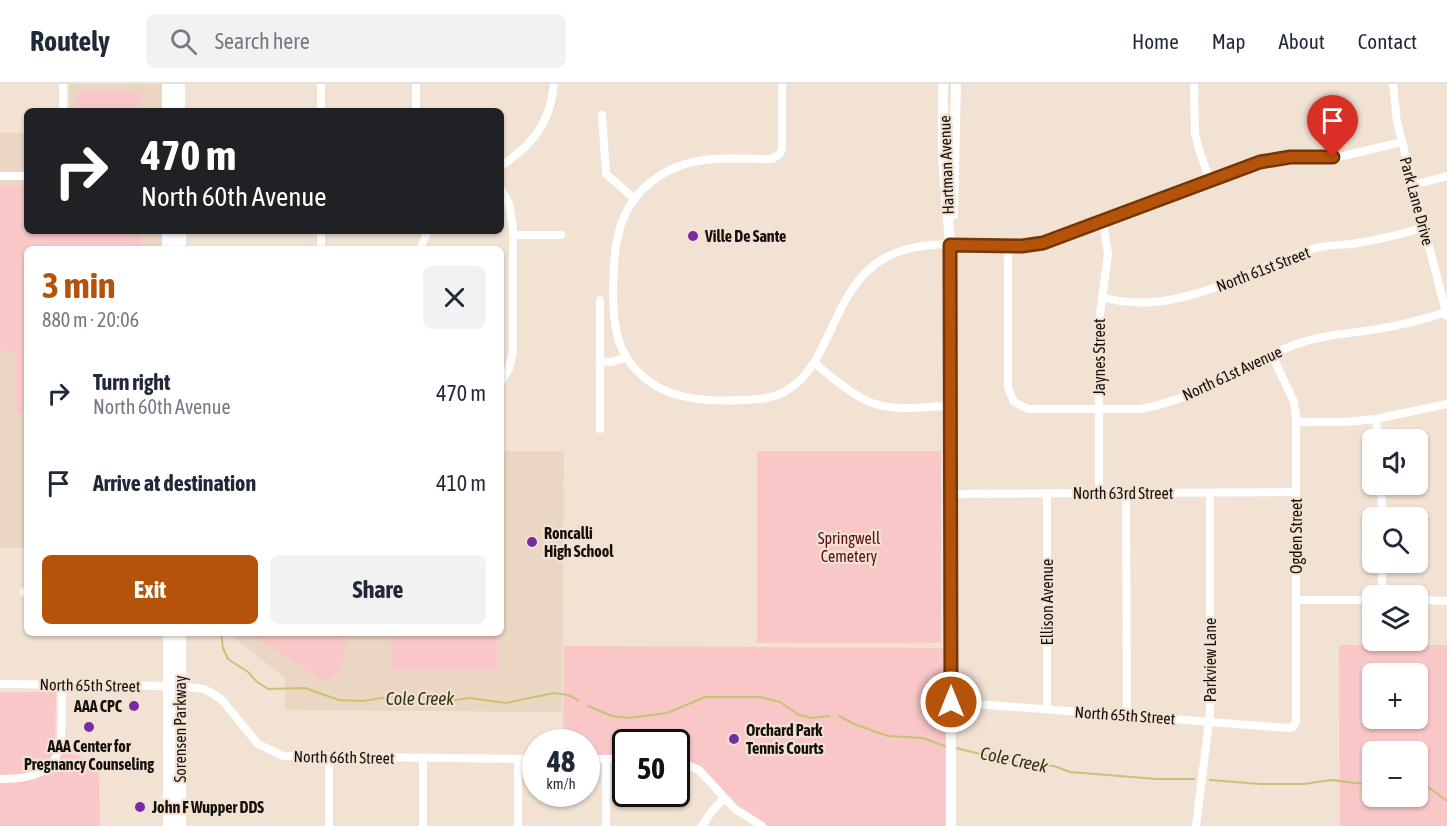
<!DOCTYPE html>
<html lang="en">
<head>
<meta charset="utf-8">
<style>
	body { margin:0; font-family:"Asap Condensed",sans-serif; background:#f2f2f3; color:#1f2937; height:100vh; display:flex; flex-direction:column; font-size:22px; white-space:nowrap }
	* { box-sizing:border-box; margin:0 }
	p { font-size:20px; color:#747a83 }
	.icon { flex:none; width:33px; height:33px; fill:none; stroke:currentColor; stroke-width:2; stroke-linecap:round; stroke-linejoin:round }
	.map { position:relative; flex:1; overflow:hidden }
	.drawer { position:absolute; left:24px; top:162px; width:480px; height:390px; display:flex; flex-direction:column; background:#fff; border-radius:9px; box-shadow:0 2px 4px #0004 }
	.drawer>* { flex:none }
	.banner { position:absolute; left:24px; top:24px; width:480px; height:126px; border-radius:9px; box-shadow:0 2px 4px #0004; background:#202124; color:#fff; overflow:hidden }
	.buttons { position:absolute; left:1362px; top:345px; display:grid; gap:12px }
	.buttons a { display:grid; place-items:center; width:66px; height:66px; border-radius:9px; background:#fff; box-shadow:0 2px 4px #0004; font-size:30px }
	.speed { position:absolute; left:522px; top:645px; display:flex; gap:12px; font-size:30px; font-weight:700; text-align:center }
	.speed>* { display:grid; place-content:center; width:78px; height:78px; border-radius:50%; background:#fff; box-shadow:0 2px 4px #0004; line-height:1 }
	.speed small { font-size:15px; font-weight:400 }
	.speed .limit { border:3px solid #111; border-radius:9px; background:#fff; color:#111 }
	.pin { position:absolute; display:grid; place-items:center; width:51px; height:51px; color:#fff; margin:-62px -26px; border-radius:50% 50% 50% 0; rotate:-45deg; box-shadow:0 0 6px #0007 }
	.pin .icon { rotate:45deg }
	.me { position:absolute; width:66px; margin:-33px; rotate:0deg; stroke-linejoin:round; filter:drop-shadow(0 0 4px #0008) }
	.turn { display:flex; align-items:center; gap:21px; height:126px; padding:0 18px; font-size:27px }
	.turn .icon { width:78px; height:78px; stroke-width:2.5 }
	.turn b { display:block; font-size:42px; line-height:51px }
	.round { display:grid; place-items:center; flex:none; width:63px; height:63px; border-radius:9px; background:#f2f2f3 }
	.head { display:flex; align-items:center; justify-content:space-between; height:102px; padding:0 18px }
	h1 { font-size:36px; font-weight:700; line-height:45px; color:#b45309 }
	.primary-button { display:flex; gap:12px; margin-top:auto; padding:12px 18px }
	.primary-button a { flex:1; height:69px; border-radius:9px; background:#b45309; color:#fff; font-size:24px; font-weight:700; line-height:69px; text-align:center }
	.primary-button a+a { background:#f2f2f3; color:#1f2937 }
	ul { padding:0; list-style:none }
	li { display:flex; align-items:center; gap:18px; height:90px; padding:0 18px }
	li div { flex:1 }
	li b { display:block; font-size:22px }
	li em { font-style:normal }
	header { display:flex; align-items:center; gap:36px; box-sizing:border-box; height:84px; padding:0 30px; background:#fff; border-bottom:2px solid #e0e1e3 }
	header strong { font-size:28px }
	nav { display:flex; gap:33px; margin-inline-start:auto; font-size:21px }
	.search { width:420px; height:54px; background:#f2f2f3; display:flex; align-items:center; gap:15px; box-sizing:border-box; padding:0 21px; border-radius:9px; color:#747a83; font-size:22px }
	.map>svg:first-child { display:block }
	.built { fill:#ebd6c3 }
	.green { fill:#f9c7c7; fill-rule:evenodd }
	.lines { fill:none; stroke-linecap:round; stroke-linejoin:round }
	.stream { stroke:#c4c475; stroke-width:2 }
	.minor { stroke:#fff; stroke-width:8 }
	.secondary { stroke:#fff; stroke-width:10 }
	.primary { stroke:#fff; stroke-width:12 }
	.route-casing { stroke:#753606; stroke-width:15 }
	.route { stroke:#b45309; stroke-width:10 }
	.poi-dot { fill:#772d9f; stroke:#f1e2d4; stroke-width:2 }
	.labels { text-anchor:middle; stroke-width:4.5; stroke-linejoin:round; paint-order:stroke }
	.street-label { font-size:16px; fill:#15100c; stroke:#f1e2d4 }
	.poi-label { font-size:16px; font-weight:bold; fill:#15100c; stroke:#f1e2d4; text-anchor:start }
	.park-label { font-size:16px; fill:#570d19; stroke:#f1e2d4 }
	.water-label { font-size:18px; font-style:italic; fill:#32320f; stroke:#f1e2d4 }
</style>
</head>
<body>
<header>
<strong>Routely</strong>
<div class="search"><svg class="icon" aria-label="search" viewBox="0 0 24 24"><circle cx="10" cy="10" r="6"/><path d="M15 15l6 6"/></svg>Search here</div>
<nav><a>Home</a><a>Map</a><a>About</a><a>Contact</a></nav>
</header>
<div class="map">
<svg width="1447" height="742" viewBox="0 0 1447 742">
	<rect width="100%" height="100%" fill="#f1e2d4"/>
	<g class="built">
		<polygon points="69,0 162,0 163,27 69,27"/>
		<polygon points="0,49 27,49 27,147 163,147 163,165 27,165 27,464 0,464"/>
		<polygon points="501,367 564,367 562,628 285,626 285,594 228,549 501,549"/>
	</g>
	<g class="green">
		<rect x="77" y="7" width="64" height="20"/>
		<polygon points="0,102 27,102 27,147 141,147 141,165 27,165 27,329 16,329 15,267 0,267"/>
		<rect x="757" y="367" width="184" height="192"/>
		<polygon points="249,549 351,549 337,592 324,597"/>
		<rect x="391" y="549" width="106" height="36"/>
		<path d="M 1339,561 L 1447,561 L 1447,742 L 1340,742 ZM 1372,590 L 1418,590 L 1418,634 L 1372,634 ZM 1372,668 L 1418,668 L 1418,712 L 1372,712 Z"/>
		<path d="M 564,562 L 947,564 L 948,742 L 768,742 C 755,736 742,728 732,718 C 713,700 703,678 677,673 L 676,658 L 626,658 L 625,672 L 587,672 L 586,658 L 563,658 Z"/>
		<polygon points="0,608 56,608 55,664 99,679 100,742 0,742"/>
	</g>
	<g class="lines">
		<g class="stream">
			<polyline points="221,549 223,564 228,575 248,588 256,597 268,605 305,604 339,616 363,617 401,611 413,611 441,618 470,614 506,619 554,609 568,611 578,616"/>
			<polyline points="588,622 612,632 628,634 667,629 705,613 760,613 780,618 799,631 812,634 829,632"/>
			<polyline points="839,632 854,640 888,652 923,654 947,663"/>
			<polyline points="956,664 1021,680 1054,682 1070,688 1157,695 1194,695"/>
			<polyline points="1210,696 1260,700 1304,700 1331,696 1372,701"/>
			<polyline points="1418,700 1427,702 1447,717"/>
		</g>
		<g class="minor">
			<polyline points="321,0 321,27"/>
			<polyline points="416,0 416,27"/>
			<path d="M 782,0 L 782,64 L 780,70 L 772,75 C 737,75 698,70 666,88 C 618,115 614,156 613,205 C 613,245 617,276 653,300 C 681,319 726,318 759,315 C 833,308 823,210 883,175 C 928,148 992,168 1043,159 L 1260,78 L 1290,73 L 1343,72 L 1402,58"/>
			<polyline points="1194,0 1195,50 1200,69 1210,96"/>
			<polyline points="1393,0 1397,38 1447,232"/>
			<polyline points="63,27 63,0"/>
			<polyline points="602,31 606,90 635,115"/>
			<path d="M 501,82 C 533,60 550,40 554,0"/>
			<polyline points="0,92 27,92"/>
			<polyline points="1413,101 1447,92"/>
			<polyline points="501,105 509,120 513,144 513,268 509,285 501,298"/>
			<polyline points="321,147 321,165"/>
			<polyline points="513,151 561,151"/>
			<path d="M 1008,162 L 1008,304 L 1014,318 L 1028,325 L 1140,325 C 1197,316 1244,278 1297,260 C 1320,252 1342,250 1365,247 C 1392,243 1420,237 1446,228"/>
			<polyline points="420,165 428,147"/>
			<path d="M 1102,213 C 1176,235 1248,185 1316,164 C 1328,161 1340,161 1352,160 C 1377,156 1401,151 1424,143"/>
			<polyline points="600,216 600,345"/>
			<polyline points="600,277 611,278 625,274"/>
			<path d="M 814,279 C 832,293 850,310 872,319 C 896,328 926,322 951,322"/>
			<polyline points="1376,335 1378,356"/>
			<polyline points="1296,338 1345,338 1376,335 1447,320"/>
			<polyline points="1381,400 1382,434"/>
			<polyline points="1099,409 1099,237 1108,170 1103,138"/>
			<polyline points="1126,409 1127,632"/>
			<polyline points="951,410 1296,408"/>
			<polyline points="1047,410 1047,625"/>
			<polyline points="1382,478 1382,512"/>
			<polyline points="24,508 27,508"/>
			<polyline points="1296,516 1372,516"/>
			<polyline points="1418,516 1447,517"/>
			<polyline points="0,600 180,602 204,605 213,610 221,615 258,660 283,672 536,675"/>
			<polyline points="951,618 1288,644 1293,643 1296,638 1296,333 1294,318 1272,271"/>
			<polyline points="329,673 329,742"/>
			<polyline points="423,674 423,742"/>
			<polyline points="518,675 518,742"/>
			<polyline points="586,675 626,675"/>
			<polyline points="606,675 606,742"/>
			<polyline points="676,676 699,686 735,725 762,742"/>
			<path d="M 0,695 C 73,696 60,655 62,600"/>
			<polyline points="702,742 712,727 724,714"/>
			<polyline points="1196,742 1210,629 1210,409"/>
		</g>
		<g class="secondary">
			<polyline points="943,0 943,72 950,161 951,742"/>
			<polyline points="953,131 956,0"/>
		</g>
		<g class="primary">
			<polyline points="168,0 168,27"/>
			<polyline points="179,0 179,27"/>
			<polyline points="168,147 168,165"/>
			<polyline points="180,147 180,165"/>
			<polyline points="169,742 169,549"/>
			<polyline points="180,742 180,549"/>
		</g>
	</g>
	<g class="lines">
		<g class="route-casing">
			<polyline id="route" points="951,618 950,161 1022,162 1043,159 1260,78 1290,73 1333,73"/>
		</g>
		<use href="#route" class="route"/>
	</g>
	<g class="poi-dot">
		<circle cx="693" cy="152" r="6"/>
		<circle cx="532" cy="458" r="6"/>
		<circle cx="134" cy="622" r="6"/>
		<circle cx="89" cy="643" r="6"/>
		<circle cx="734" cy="655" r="6"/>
		<circle cx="140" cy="723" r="6"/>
	</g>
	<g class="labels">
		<g class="street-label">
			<text transform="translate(946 81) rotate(-92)" y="6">Hartman Avenue</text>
			<text transform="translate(1417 117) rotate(75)" y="6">Park Lane Drive</text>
			<text transform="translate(1263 185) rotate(-21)" y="6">North 61st Street</text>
			<text transform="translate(1099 273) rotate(-90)" y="6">Jaynes Street</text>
			<text transform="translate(1232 289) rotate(-25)" y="6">North 61st Avenue</text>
			<text x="1123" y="415">North 63rd Street</text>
			<text transform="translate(1296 452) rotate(-90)" y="6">Ogden Street</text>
			<text transform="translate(1047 518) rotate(-90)" y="6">Ellison Avenue</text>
			<text transform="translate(1210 576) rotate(-90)" y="6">Parkview Lane</text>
			<text transform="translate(90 601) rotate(1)" y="6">North 65th Street</text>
			<text transform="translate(1125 631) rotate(4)" y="6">North 65th Street</text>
			<text transform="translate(180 645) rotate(-90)" y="6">Sorensen Parkway</text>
			<text transform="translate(344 673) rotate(1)" y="6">North 66th Street</text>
		</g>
		<g class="poi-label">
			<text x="705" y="158">Ville De Sante</text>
			<text x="544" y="455">Roncalli<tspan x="544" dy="18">High School</tspan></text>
			<text x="122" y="628" text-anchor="end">AAA CPC</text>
			<text x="746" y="652">Orchard Park<tspan x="746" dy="18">Tennis Courts</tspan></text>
			<text x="89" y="668" text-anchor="middle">AAA Center for<tspan x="89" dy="18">Pregnancy Counseling</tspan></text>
			<text x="152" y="729">John F Wupper DDS</text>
		</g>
		<g class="park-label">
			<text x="849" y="460">Springwell<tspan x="849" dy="18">Cemetery</tspan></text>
		</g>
		<g class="water-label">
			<text x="420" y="621">Cole Creek</text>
			<text transform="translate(1014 676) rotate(12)" y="6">Cole Creek</text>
		</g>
	</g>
</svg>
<div class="buttons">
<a><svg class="icon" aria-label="sound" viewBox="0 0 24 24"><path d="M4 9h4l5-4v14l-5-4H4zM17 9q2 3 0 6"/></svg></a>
<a><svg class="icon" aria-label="search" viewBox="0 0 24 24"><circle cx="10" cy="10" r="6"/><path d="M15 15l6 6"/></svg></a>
<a><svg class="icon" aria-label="layers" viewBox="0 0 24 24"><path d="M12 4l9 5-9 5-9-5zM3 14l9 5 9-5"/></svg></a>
<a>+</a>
<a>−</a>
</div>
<div class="speed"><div>48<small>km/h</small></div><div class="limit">50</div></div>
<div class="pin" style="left:1333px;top:73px;background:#d93025"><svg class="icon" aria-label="arrive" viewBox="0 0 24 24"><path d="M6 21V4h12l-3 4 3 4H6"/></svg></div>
<svg class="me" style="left:951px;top:618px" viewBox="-20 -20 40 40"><circle r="17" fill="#b45309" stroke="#fff" stroke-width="3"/><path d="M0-11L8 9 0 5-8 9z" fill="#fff"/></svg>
<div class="banner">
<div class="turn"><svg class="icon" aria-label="right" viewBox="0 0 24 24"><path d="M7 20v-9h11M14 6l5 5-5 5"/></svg><div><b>470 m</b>North 60th Avenue</div></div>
</div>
<section class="drawer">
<div class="head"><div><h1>3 min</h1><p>880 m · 20:06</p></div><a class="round"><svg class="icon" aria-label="close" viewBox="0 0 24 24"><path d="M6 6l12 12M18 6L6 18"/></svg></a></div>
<ul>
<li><svg class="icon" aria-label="right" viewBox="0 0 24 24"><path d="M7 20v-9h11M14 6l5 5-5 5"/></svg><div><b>Turn right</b><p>North 60th Avenue</p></div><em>470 m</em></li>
<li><svg class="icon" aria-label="arrive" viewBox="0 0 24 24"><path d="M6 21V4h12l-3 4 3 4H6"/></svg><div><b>Arrive at destination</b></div><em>410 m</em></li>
</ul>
<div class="primary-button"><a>Exit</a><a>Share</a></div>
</section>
</div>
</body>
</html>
